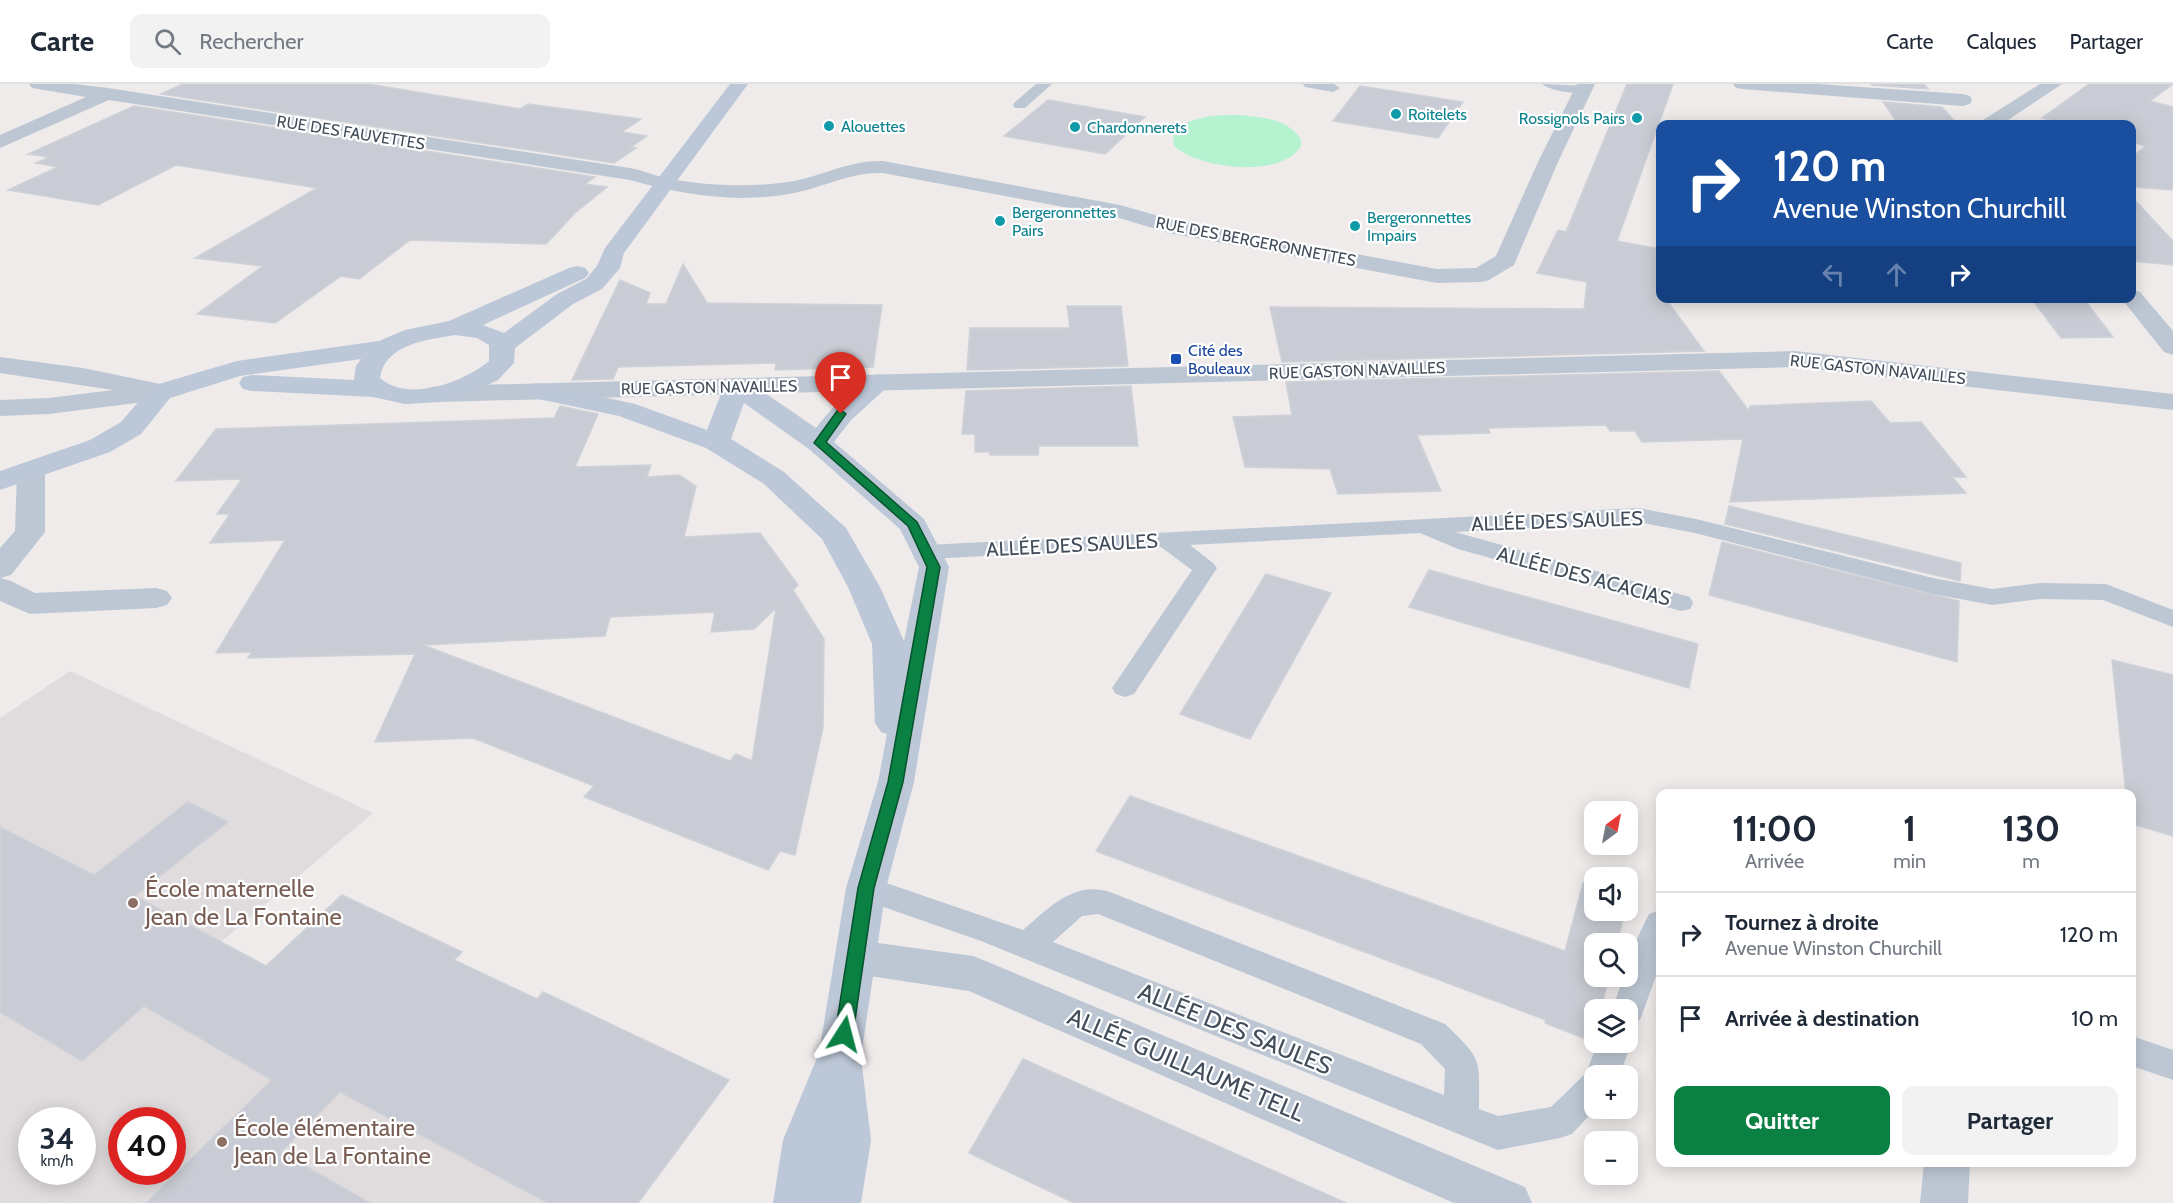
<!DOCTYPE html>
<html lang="fr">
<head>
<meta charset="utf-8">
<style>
	body { margin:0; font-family:Cabin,sans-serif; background:#f2f2f3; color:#1f2937; height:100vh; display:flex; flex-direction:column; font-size:22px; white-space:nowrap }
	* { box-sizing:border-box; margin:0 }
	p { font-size:20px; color:#747a83 }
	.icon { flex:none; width:33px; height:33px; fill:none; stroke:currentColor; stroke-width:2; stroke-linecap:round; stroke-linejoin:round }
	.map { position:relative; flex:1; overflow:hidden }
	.panel { position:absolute; left:1656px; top:705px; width:480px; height:378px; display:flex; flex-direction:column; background:#fff; border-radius:12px; box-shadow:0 3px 15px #0003 }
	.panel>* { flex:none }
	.guide { position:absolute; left:1656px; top:36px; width:480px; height:183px; border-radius:12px; box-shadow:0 3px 15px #0003; background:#1a4fa0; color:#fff; overflow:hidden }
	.needle { width:39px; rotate:32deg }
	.controls { position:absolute; left:1584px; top:717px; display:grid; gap:12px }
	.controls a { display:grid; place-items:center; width:54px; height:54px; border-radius:12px; background:#fff; box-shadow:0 3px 15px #0003; font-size:30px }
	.speed { position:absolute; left:18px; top:1023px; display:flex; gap:12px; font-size:30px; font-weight:700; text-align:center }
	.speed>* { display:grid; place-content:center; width:78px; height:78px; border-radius:50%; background:#fff; box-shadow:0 3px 15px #0003; line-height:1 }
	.speed small { font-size:15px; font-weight:400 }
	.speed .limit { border:9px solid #d22; background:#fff; color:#111 }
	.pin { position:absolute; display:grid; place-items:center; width:51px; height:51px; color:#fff; margin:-62px -26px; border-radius:50% 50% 50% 0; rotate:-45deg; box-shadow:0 0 6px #0007 }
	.pin .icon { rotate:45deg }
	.me { position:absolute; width:66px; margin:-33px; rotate:9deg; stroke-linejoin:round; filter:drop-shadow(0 0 4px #0008) }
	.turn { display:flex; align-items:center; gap:21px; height:126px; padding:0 18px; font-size:27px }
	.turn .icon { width:78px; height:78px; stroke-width:2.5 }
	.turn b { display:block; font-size:42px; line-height:51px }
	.lanes { display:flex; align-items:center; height:57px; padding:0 18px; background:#0003; justify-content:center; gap:30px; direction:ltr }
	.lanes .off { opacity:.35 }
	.eta { display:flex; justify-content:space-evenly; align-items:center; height:102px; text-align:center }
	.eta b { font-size:36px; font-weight:800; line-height:42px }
	.primary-button { display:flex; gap:12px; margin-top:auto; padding:12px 18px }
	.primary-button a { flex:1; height:69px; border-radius:12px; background:#0b8043; color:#fff; font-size:24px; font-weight:800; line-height:69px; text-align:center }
	.primary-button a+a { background:#f2f2f3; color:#1f2937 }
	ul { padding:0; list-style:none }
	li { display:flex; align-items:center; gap:18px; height:84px; padding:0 18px; border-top:2px solid #e0e1e3 }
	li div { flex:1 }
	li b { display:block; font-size:22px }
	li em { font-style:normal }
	header { display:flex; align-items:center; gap:36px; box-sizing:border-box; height:84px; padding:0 30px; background:#fff; border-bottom:2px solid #e0e1e3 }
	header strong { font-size:28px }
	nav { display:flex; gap:33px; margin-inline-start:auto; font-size:21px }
	.search { width:420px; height:54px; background:#f2f2f3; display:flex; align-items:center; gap:15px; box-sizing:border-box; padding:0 21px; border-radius:12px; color:#747a83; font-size:22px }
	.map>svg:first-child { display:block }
	.education { fill:#e0dcdd; fill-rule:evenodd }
	.green { fill:#b4f2d0 }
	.building { fill:#c9ccd4; stroke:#ced1d8; stroke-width:1.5; fill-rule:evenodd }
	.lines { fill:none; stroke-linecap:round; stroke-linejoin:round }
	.lane { fill:#bdc7d3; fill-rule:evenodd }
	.street { fill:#bdc7d3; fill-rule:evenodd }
	.secondary { fill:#bcc7d7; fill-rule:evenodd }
	.route { fill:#0b8043; stroke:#07532c; stroke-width:1.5 }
	.culture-dot { fill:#0f9aa8; stroke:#fff; stroke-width:2 }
	.transit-dot { fill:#1a4fb4; stroke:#fff; stroke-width:2 }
	.education-dot { fill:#8d6e63; stroke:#fff; stroke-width:2 }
	.labels { text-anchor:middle; stroke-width:4.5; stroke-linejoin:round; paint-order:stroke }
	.far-culture-label { font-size:16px; fill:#0d838f; stroke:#fff; text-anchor:start }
	.far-street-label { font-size:16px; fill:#424d5a; stroke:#fff }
	.far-transit-label { font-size:16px; fill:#164399; stroke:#fff; text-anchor:start }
	.street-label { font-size:20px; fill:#424d5a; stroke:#fff }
	.near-education-label { font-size:24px; fill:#785e54; stroke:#fff; text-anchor:start }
	.near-street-label { font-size:24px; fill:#424d5a; stroke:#fff }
</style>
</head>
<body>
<header>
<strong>Carte</strong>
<div class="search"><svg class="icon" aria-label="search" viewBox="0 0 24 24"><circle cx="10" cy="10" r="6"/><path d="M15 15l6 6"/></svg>Rechercher</div>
<nav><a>Carte</a><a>Calques</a><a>Partager</a></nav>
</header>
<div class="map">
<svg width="2173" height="1119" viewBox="0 0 2173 1119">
	<rect width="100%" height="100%" fill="#efebeb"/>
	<path class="education" d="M 70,587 L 373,729 L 161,909 L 548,1119 L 0,1119 L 0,634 ZM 32,1036 L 82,1036 L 82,1088 L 32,1088 ZM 122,1036 L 172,1036 L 172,1088 L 122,1088 Z"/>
	<path class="green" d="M 1239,31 C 1261,33 1289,35 1301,56 L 1301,62 C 1281,95 1199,85 1174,62 L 1173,50 C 1188,31 1217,31 1239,31 Z"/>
	<g class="building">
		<polygon points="183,0 368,0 520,25 528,20 641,35 622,48 647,52 631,63 636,64 614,79 161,10"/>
		<polygon points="1627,0 1673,0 1617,157 1660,165 1660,214 1665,214 1704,267 1282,278 1270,223 1584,225 1587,198 1537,189 1558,146 1566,148"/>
		<polygon points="1871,0 1924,0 1928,5 1872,1"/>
		<polygon points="2089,0 2173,0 2150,17 2173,23 2173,106 2132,103 2132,73 2146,62 2132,58 2132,40 2067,40 2042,34"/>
		<polygon points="1360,2 1463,18 1438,54 1333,37"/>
		<polygon points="1048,16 1145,33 1105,70 1004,52"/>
		<polygon points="1883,18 1942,23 1957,40 1897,38"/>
		<polygon points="134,22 595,93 585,100 607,103 575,129 546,160 410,156 359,195 341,192 275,239 197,230 263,182 195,174 317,104 176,81 98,121 8,106 58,83 36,79 49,73 28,70"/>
		<polygon points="2132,113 2173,157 2173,181 2132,177"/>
		<polygon points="683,180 707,219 882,221 873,283 775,286 776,279 618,283 613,295 572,296 620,196 650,209 646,220 666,220"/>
		<polygon points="2031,214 2083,214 2113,253 2061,254"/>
		<polygon points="1067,222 1121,222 1128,282 967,286 970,244 1070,244"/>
		<polygon points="1719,287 1749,327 1750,322 1871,317 1890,339 1921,338 1966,393 1952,393 1966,409 1730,418 1743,355 1642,358 1635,347 1610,347 1606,341 1488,344 1490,349 1417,351 1441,407 1338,410 1330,385 1245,383 1233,333 1292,331 1286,298"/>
		<polygon points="1131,302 1138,362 1039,362 1038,371 990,371 990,368 975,368 975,350 962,350 966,307"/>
		<path d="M 560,322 L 598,330 L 575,383 L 651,381 L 647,393 L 679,391 L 696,402 L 684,453 L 760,449 L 798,501 L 793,506 L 824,555 L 823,644 L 795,771 L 780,767 L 768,786 L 584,713 L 594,702 L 473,654 L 375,658 L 415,570 L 248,574 L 252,568 L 216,569 L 285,456 L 210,459 L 230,430 L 217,430 L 242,395 L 176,397 L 216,345 L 554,334 ZM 776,524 L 752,677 L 736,670 L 730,677 L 423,561 L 605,552 L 610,533 L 715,528 L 711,548 L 754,545 Z"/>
		<polygon points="1729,422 1961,479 1960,497 1725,440"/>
		<polygon points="1722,458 1959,517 1957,578 1709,511"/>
		<polygon points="1429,486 1698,560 1689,604 1409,523"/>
		<polygon points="1266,490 1331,509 1250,655 1180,630"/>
		<polygon points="2112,576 2173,591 2173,752 2132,740 2132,710 2126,710"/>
		<polygon points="1130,712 1565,867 1583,799 1594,803 1594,826 1625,826 1617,860 1594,860 1594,892 1609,892 1601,926 1594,926 1593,958 1545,939 1546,936 1096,767"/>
		<polygon points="188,718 228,738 135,812 266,882 342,811 462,868 454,876 537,915 543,908 729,996 638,1119 548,1119 340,1008 281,1068 370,1119 146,1119 272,996 144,922 82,977 0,928 0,743 94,791"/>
		<polygon points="1023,975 1346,1119 1074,1119 969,1069"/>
	</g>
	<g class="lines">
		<g class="lane">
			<polygon points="1036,0 1052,0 1025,24 1015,24 1013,21 1015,18"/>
			<polygon points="1303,0 1334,0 1340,4 1333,8 1305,3"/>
			<path d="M 1542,0 L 1589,2 L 1591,5 C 1583,13 1550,7 1542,0 Z"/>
			<polygon points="1638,424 1696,435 1933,494 1992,505 2041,499 2106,500 2173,526 2173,543 2103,516 2041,515 1992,521 1933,510 1695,449 1638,438 1455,448 1690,513 1693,519 1690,525 1681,527 1458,465 1420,449 1190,461 1213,479 1217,484 1134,610 1125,613 1116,610 1112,604 1192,486 1161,463 927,475 919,473 915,468 919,463 927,461"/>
			<path d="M 866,792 L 1023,846 C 1048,825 1073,796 1110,808 L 1445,940 C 1483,977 1479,972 1479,1025 L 1498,1032 L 1551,1023 L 1586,989 L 1598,958 L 1628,958 L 1628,949 L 1632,958 L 1619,992 L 1594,992 L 1596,1024 L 1572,1050 L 1560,1054 L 1498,1066 L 981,857 L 855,813 L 851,804 L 855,795 ZM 1098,830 L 1421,960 L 1445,985 L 1444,1011 L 1053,858 L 1082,832 Z"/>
			<path d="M 1660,826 L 1660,881 L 1640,936 L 1628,940 L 1628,926 L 1612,926 L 1624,892 L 1628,892 C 1628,872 1640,848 1649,830 Z"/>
			<polygon points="2132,952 2173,966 2173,996 2132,982"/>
		</g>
		<g class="street">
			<path d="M 29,0 L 74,0 L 108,4 L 630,84 C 642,86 653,91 665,94 C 706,102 753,104 794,97 C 824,91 851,76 883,77 L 1120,121 L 1173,136 L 1437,185 L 1476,184 L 1496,172 L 1538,78 L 1577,0 L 1595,0 L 1558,78 L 1514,181 L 1489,196 L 1481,198 L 1437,199 L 1169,149 L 1116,133 L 883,89 C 851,88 824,103 794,109 C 740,120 682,111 630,96 L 109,16 L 0,64 L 0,51 L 86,13 L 32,4 Z"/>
			<polygon points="1733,0 1818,0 1963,10 1970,12 1972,16 1970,20 1963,22 1742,5 1736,4"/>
			<polygon points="2040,0 2062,0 2002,40 1980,40 1983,36"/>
			<polygon points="2132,206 2140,208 2173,247 2173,271 2164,268 2121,214 2132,214"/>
			<polygon points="1795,267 2173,310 2173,326 1795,283 437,318 428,316 424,310 428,304 437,302"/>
			<polygon points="0,273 83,284 170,302 174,308 170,314 161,316 148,313 145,317 136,319 49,330 0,332 0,316 49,314 113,306 0,289"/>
			<polygon points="31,377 41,380 45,386 45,448 11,491 0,494 0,464 15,447 17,386 21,380"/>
			<polygon points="0,494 11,497 35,509 156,504 167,507 172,514 167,521 156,524 30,530 0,517"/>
			<polygon points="856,856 973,872 988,878 1525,1103 1532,1119 1454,1119 969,907 856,890 841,885 835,873 841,861"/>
			<polygon points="1924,1078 1970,1078 1968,1119 1920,1119"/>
		</g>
		<g class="secondary">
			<path d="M 730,0 L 748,0 L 624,169 L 620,184 L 602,205 L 573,220 L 515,264 L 514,279 L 498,296 L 467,311 L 441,318 L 405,320 L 373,313 L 252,307 L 243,305 L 239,299 L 243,293 L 252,291 L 354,296 L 356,282 L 361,275 L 240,292 L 170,314 L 141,350 L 110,368 L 0,406 L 0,387 L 90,356 L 121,338 L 152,302 L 237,277 L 379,257 L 405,246 L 449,237 L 569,184 L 577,182 L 585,184 L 589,189 L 585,194 L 483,241 L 504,249 L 557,210 L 586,195 L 597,182 L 605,164 ZM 455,251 L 477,254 L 489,261 L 489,277 C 464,298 408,319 380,294 C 385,260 426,256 455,251 Z"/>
			<path d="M 880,290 L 889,292 L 893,298 L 851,336 L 834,358 L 924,435 L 949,483 L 914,698 L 886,804 L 861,973 L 871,1056 L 861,1119 L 773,1119 L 783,1056 L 819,969 L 846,804 L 878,698 L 887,650 L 881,648 L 875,639 L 872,560 L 848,503 L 822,455 L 764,400 L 706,364 L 619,332 L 529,313 L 525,307 L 529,301 L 538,299 L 635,320 L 707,346 L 724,302 L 728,296 L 737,294 L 746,296 L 816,344 C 830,326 857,296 880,290 ZM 744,319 L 809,365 L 900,445 L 919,483 L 904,557 L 880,503 L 846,444 L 784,388 L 731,355 Z"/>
		</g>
	</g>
	<polygon class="route" points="841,326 846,330 826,358 917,438 940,483 903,698 874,804 853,950 850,955 844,957 837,955 835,950 858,804 888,698 927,483 908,442 814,359 837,327"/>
	<g class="culture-dot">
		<circle cx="1396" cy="30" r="6"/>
		<circle cx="1637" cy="34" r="6"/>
		<circle cx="829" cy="42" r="6"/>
		<circle cx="1075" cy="43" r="6"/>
		<circle cx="1000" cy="137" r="6"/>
		<circle cx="1355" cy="142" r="6"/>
	</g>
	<rect class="transit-dot" x="1170" y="269" width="12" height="12" rx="3"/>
	<g class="education-dot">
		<circle cx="133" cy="819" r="6"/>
		<circle cx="222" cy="1058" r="6"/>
	</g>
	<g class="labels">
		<g class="far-culture-label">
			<text x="1408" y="36">Roitelets</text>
			<text x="1625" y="40" text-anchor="end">Rossignols Pairs</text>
			<text x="841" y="48">Alouettes</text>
			<text x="1087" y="49">Chardonnerets</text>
			<text x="1012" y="134">Bergeronnettes<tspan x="1012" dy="18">Pairs</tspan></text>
			<text x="1367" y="139">Bergeronnettes<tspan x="1367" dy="18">Impairs</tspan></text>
		</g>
		<g class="far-street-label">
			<text transform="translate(351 48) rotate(9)" y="6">RUE DES FAUVETTES</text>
			<text transform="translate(1256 157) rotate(11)" y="6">RUE DES BERGERONNETTES</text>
			<text transform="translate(1878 285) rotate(6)" y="6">RUE GASTON NAVAILLES</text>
			<text transform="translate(1357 286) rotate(-2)" y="6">RUE GASTON NAVAILLES</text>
			<text transform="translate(709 303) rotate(-1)" y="6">RUE GASTON NAVAILLES</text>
		</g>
		<g class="far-transit-label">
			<text x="1188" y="272">Cité des<tspan x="1188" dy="18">Bouleaux</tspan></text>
		</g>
		<g class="street-label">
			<text transform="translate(1557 437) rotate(-2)" y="7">ALLÉE DES SAULES</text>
			<text transform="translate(1072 461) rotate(-3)" y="7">ALLÉE DES SAULES</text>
			<text transform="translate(1584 492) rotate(15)" y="7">ALLÉE DES ACACIAS</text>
		</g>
		<g class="near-education-label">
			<text x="145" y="813">École maternelle<tspan x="145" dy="28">Jean de La Fontaine</tspan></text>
			<text x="234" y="1052">École élémentaire<tspan x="234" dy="28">Jean de La Fontaine</tspan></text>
		</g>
		<g class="near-street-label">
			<text transform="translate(1235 945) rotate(22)" y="8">ALLÉE DES SAULES</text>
			<text transform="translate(1186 981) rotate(23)" y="8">ALLÉE GUILLAUME TELL</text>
		</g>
	</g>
</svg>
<div class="controls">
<a><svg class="needle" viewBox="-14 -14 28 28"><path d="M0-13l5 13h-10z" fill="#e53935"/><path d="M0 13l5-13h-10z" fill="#747a83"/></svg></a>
<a><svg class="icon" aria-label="sound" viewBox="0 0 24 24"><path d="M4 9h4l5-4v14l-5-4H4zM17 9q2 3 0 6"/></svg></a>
<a><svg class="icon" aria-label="search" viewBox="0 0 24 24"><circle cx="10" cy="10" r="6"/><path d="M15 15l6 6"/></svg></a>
<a><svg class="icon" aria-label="layers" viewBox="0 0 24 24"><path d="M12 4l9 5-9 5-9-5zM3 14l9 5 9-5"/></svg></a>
<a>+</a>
<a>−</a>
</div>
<div class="speed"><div>34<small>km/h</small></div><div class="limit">40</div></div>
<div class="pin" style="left:841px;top:330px;background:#d93025"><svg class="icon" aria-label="arrive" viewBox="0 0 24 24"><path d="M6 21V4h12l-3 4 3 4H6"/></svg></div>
<svg class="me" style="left:844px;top:950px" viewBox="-20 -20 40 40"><path d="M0-17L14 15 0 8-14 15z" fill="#0b8043" stroke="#fff" stroke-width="4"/></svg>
<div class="guide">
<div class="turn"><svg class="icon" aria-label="right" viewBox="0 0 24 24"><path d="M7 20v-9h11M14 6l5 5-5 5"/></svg><div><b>120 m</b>Avenue Winston Churchill</div></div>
<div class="lanes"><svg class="icon off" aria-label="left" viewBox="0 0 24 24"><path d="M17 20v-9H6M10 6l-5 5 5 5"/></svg><svg class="icon off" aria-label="ahead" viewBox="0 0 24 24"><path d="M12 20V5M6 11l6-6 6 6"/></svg><svg class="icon" aria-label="right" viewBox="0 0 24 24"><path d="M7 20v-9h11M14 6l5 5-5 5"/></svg></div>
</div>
<section class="panel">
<div class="eta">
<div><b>11:00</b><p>Arrivée</p></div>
<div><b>1</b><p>min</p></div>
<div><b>130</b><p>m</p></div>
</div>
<ul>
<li><svg class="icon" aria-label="right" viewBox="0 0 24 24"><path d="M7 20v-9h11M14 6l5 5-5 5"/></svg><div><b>Tournez à droite</b><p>Avenue Winston Churchill</p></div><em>120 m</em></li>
<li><svg class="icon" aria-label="arrive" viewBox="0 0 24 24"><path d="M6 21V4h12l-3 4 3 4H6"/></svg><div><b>Arrivée à destination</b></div><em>10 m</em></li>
</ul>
<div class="primary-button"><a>Quitter</a><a>Partager</a></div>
</section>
</div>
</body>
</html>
